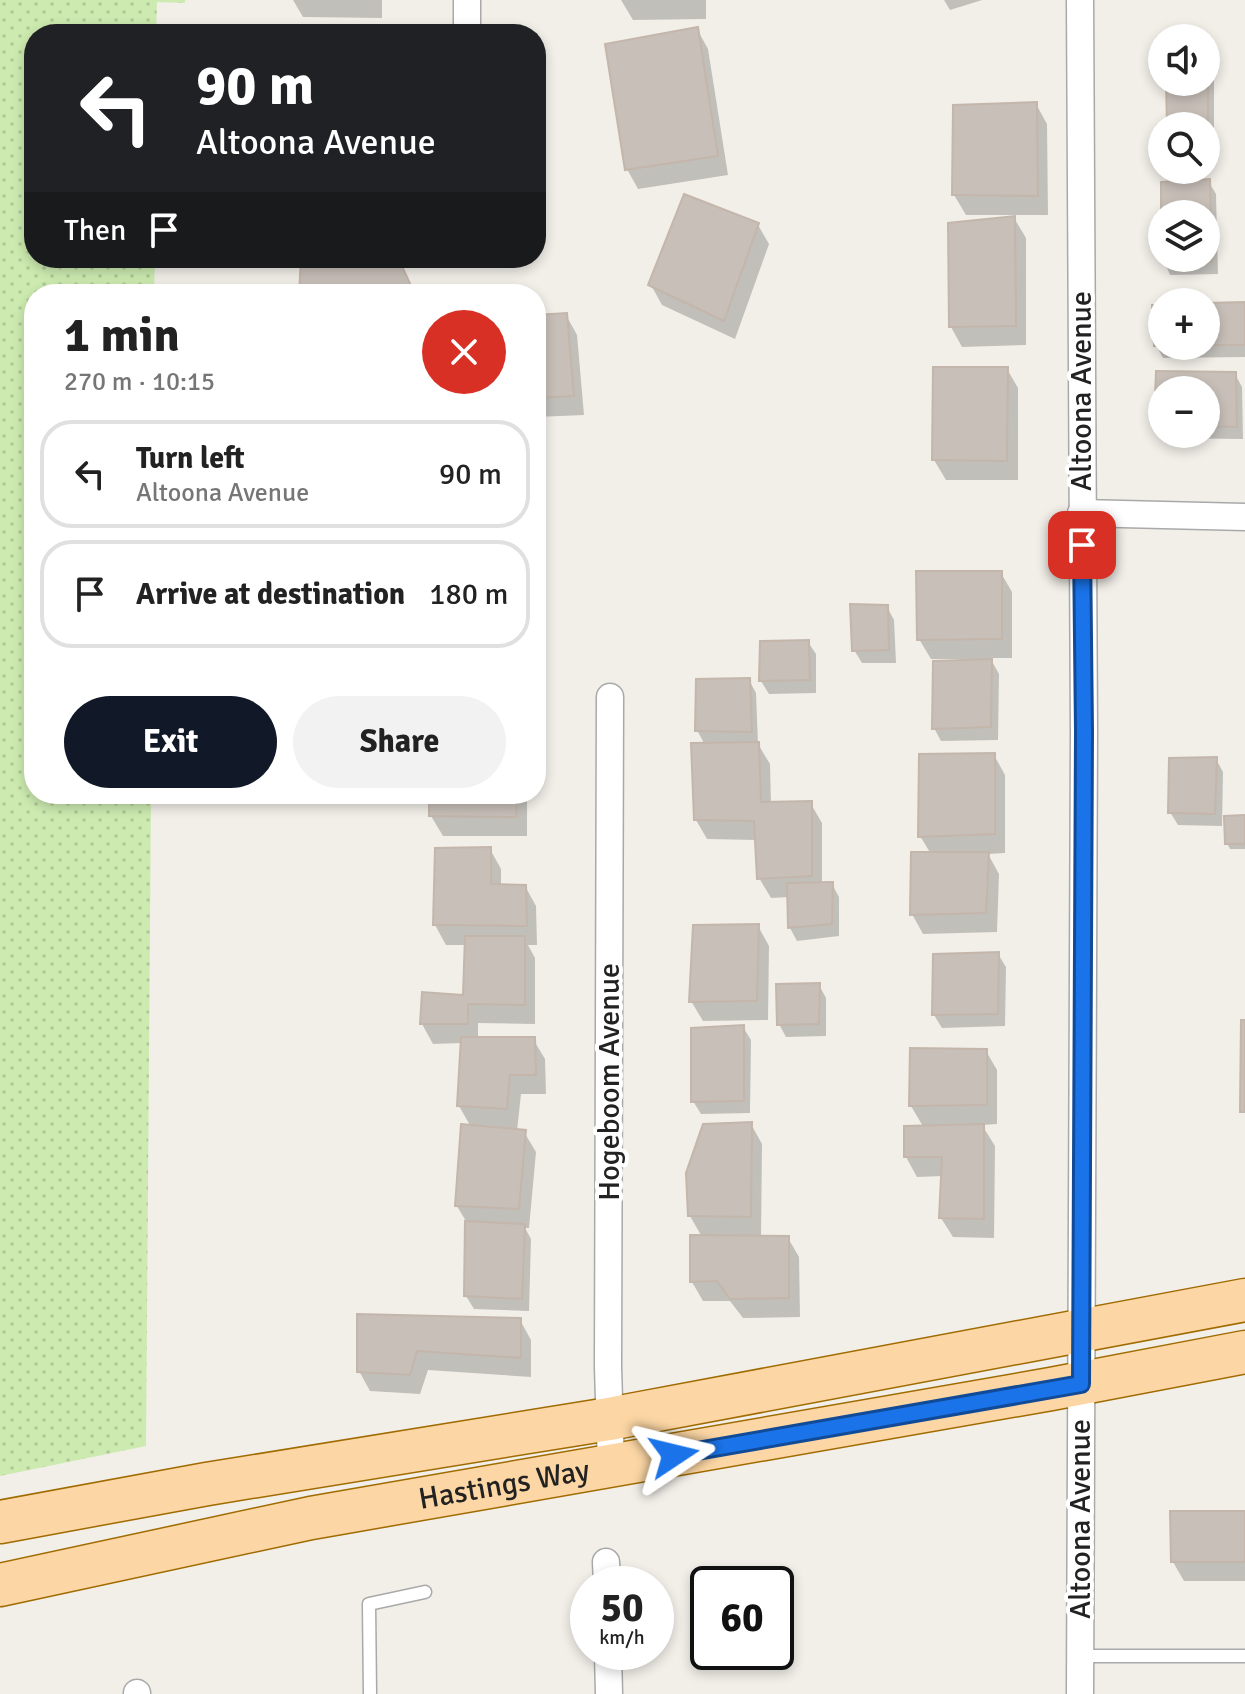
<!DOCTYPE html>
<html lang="en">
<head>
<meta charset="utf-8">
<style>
	body { margin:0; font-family:Signika,sans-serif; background:#f2f2f2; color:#222; height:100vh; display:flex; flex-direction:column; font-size:30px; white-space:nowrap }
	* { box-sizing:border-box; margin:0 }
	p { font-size:26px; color:#767676 }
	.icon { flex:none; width:44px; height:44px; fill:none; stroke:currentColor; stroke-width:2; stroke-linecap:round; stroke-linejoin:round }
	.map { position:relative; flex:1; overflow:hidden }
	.sheet { position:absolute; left:24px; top:284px; width:522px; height:520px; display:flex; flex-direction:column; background:#fff; border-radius:32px; box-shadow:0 4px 12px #0003 }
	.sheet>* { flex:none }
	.banner { position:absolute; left:24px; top:24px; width:522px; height:244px; border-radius:32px; box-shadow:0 4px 12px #0003; background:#202124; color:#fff; overflow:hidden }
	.controls { position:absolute; left:1148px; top:24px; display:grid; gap:16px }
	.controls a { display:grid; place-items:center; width:72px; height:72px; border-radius:50%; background:#fff; box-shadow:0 4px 12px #0003; font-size:40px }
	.speed { position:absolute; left:570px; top:1566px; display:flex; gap:16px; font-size:40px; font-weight:700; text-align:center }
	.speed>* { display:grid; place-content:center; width:104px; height:104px; border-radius:50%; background:#fff; box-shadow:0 4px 12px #0003; line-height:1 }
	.speed small { font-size:20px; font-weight:400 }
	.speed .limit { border:4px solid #111; border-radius:12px; background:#fff; color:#111 }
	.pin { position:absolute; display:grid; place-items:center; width:68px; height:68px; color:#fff; margin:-34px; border-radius:16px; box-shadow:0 4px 12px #0006 }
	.me { position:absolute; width:88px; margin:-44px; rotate:80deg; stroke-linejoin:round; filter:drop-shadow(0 0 6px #0008) }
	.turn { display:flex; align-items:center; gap:28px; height:168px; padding:0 40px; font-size:36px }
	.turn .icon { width:104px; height:104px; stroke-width:2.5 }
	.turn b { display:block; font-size:56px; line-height:68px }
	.then { display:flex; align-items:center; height:76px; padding:0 40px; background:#0003; gap:16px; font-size:30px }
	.round { display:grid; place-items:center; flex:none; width:84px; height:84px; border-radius:42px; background:#f2f2f2 }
	.headline { display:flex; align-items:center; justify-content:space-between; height:136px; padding:0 40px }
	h1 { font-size:48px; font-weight:800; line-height:60px }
	.action { display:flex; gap:16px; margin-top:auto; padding:16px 40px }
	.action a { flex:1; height:92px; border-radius:48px; background:#111827; color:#fff; font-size:32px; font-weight:800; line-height:92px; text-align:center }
	.action a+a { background:#f2f2f2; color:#222 }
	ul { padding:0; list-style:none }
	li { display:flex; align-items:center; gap:24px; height:108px; margin:0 16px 12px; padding:0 24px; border:4px solid #e0e0e0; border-radius:32px }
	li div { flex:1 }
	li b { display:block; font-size:30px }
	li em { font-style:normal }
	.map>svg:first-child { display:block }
	.grass { fill:url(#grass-dots) }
	.shadow { fill:#0003; fill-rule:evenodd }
	.building { fill:#c7bfb8; stroke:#c4b6ab; stroke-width:2; fill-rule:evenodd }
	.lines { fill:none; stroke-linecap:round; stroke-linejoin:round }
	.service-casing { stroke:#a9a9a9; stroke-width:15 }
	.minor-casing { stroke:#a9a9a9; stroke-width:29 }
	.primary-casing { stroke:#a06b00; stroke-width:45 }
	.service { stroke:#fff; stroke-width:12 }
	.minor { stroke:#fff; stroke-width:26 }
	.primary { stroke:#fcd6a4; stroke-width:42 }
	.route-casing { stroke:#114b97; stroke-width:20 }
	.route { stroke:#1a73e8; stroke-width:14 }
	.labels { text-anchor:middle; stroke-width:8; stroke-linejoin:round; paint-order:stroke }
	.street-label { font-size:30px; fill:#222; stroke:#fff }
</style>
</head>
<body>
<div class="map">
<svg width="1245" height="1694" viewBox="0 0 1245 1694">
	<defs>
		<pattern id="grass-dots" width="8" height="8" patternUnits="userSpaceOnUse" patternTransform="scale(2)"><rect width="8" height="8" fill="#cdebb0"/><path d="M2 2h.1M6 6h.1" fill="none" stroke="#b0c997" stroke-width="1.8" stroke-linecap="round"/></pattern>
	</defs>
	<rect width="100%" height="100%" fill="#f2efe9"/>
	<polygon class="grass" points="0,0 185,0 185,3 157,2 156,34 34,34 34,258 155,258 154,294 34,294 34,794 151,794 146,1446 0,1476"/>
	<g class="shadow">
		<polygon points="293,0 382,0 382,18 303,17"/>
		<polygon points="621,0 706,0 706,19 633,20"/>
		<polygon points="944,0 982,0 950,10"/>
		<polygon points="697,29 708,49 728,175 638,189 627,169"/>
		<polygon points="1207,46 1214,59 1214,163 1206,163 1206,126 1169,126 1168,82 1206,82"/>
		<polygon points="1036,104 1047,124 1048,215 966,215 954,195"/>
		<polygon points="1209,182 1216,194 1218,274 1170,275 1163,258 1206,258 1206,214 1163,214"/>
		<polygon points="1014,218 1026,238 1026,345 962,347 951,327"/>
		<polygon points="758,225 769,244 735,339 662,305 651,285"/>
		<polygon points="1245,304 1245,357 1163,358 1156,345 1162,307 1162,346 1206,346 1206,305"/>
		<polygon points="566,315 577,335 584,415 536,417 536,317"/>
		<polygon points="1007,369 1018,388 1018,480 946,480 934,460"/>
		<path d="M 1158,373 L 1235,374 L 1242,387 L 1243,439 L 1164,438 L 1156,425 ZM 1162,390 L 1206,390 L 1206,434 L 1162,434 Z"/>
		<polygon points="1001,573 1012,592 1012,658 990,658 999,674 998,740 941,741 934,728 966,659 931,659 919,639"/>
		<polygon points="887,607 894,620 896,663 862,663 854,650"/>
		<polygon points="808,642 816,654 816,693 769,694 761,681"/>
		<polygon points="749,680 756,693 758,744 770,764 771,804 811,804 822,823 822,884 832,884 839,897 839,936 797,941 790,928 790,897 771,898 759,878 757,840 707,839 696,820 705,745 697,730"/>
		<polygon points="994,755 1005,775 1005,853 988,854 999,874 997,932 923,934 912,914 931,854 920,836"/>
		<polygon points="1216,759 1223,772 1222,826 1178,825 1170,812"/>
		<polygon points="431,794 527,794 527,836 443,836 431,816"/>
		<polygon points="1245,817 1245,849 1230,849 1227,843"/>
		<polygon points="490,849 501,869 501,886 525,886 536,906 537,945 528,945 535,958 535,1024 478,1023 478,1039 533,1039 545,1059 546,1094 521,1094 517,1131 524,1132 536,1152 529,1228 525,1228 531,1239 529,1311 474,1309 466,1296 467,1223 457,1206 471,1127 459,1106 462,1043 433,1044 422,1024 465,997 467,945 446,945 435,925"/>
		<polygon points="758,926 769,946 768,1020 703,1021 691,1001"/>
		<polygon points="998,954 1006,967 1005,1026 942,1028 934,1015"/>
		<polygon points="819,985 826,998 826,1036 786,1037 779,1024"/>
		<polygon points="743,1027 751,1040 750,1113 701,1114 693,1101"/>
		<polygon points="986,1051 997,1070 997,1124 982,1125 995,1146 994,1238 953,1237 941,1218 943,1176 917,1177 906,1157 924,1128 911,1106"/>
		<polygon points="751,1124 762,1144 761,1238 788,1238 799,1257 800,1317 743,1318 730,1301 703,1301 692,1282 702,1237 690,1216"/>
		<polygon points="359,1316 520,1320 531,1340 531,1377 428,1370 420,1394 370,1391 359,1371"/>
		<polygon points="1245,1513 1245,1581 1184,1581 1173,1562"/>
	</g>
	<g class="building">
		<polygon points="698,27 718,156 625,170 605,44"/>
		<polygon points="1206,44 1208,44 1208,151 1206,126 1167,126 1166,82 1206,82"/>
		<polygon points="1037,102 1038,196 952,195 953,105"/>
		<path d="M 1210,179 L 1212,262 L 1161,262 L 1161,182 ZM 1162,214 L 1206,214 L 1206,258 L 1162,258 Z"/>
		<polygon points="684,194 759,223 724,321 648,285"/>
		<polygon points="1015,216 1016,326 949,327 948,223"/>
		<polygon points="301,258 398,258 415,294 299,294"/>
		<polygon points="1245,302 1245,345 1206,345 1206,303"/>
		<polygon points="1152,305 1162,305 1162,346 1154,346"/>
		<polygon points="567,313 574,396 536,398 536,315"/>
		<polygon points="933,367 1008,367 1007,461 932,460"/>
		<polygon points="1156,371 1236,372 1237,427 1206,426 1206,390 1162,390 1162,425 1154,425"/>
		<polygon points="916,571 1002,571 1002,639 917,640"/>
		<polygon points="850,604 888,605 889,650 852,651"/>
		<polygon points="809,640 810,680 759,681 760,641"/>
		<polygon points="992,659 991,727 932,729 933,661"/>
		<polygon points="750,678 752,732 695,731 696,679"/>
		<polygon points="759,742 761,802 812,801 812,876 757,879 754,821 694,820 691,743"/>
		<polygon points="995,753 995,834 918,837 919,754"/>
		<polygon points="1217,757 1215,814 1168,813 1169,758"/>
		<polygon points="429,794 517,794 516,817 429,816"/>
		<polygon points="1245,815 1245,844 1225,844 1224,816"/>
		<polygon points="491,847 491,884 526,885 527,926 433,925 435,848"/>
		<polygon points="911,852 989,852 986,913 910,915"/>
		<polygon points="833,882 832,924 788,928 787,883"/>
		<polygon points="759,924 757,1001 689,1002 693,925"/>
		<polygon points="465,936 525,936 525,1005 468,1004 468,1024 420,1024 422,992 463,995"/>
		<polygon points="999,952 998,1014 932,1015 933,954"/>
		<polygon points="820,983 819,1024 777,1025 776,984"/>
		<polygon points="1241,1020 1245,1020 1245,1112 1240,1112"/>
		<polygon points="744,1025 744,1101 691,1102 691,1028"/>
		<polygon points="461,1037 535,1037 536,1075 510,1075 507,1109 457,1106"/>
		<polygon points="910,1048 987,1049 987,1105 909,1106"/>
		<polygon points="752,1122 751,1217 688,1216 686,1173 703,1124"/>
		<polygon points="461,1124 526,1130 519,1209 455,1206"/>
		<polygon points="984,1124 984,1219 939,1218 942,1157 904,1157 904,1126"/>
		<polygon points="465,1221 525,1224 522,1299 464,1296"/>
		<polygon points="690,1235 789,1236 789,1298 730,1299 717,1281 690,1282"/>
		<polygon points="357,1314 521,1318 521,1358 417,1351 410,1375 357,1372"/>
		<polygon points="1170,1511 1245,1511 1245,1562 1171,1562"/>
	</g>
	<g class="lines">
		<g class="service-casing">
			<g id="service">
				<polyline points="1080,1656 1245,1656"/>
				<polyline points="370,1694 369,1604 425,1592"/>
			</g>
		</g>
		<g class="minor-casing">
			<g id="minor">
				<polyline points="467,34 467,0"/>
				<polyline points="1081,513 1245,517"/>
				<polyline points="610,697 608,1367 611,1466"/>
				<polyline points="606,1562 607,1584"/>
				<polyline points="608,1652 609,1694"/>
				<polyline points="137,1694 137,1693"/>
				<polyline points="1080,1694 1084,732 1080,0"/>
			</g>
		</g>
		<g class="primary-casing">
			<g id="primary">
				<polyline points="0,1522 207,1484 609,1419 1245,1300"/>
				<path id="s1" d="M 0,1585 L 311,1518 L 1051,1389 L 1245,1352"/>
			</g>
		</g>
		<use href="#service" class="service"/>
		<use href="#minor" class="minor"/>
		<use href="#primary" class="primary"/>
	</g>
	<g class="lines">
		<g class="route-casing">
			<polyline id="route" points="674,1455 1081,1384 1084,732 1082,545"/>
		</g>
		<use href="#route" class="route"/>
	</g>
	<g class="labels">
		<g class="street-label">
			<text transform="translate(1081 391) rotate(-90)" y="10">Altoona Avenue</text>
			<text transform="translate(609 1082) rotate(-90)" y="10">Hogeboom Avenue</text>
			<text dy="10" stroke="none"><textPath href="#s1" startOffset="514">Hastings Way</textPath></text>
			<text transform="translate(1080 1519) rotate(-90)" y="10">Altoona Avenue</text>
		</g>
	</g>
</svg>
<div class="controls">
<a><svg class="icon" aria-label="sound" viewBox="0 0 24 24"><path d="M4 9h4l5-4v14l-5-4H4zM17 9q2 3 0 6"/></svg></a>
<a><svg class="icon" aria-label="search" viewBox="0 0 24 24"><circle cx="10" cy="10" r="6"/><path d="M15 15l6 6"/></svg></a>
<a><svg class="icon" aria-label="layers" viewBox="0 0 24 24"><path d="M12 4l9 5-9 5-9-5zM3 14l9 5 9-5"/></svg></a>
<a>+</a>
<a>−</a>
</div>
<div class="speed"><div>50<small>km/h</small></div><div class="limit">60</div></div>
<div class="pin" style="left:1082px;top:545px;background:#d93025"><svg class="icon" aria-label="arrive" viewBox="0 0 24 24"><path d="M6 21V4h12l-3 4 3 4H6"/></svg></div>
<svg class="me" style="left:674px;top:1455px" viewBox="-20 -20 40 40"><path d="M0-17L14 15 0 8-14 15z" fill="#1a73e8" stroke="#fff" stroke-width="4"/></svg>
<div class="banner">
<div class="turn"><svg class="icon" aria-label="left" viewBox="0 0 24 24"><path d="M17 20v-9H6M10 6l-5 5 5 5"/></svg><div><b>90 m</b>Altoona Avenue</div></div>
<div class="then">Then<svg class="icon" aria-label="arrive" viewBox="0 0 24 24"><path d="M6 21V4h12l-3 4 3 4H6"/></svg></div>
</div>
<section class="sheet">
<div class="headline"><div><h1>1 min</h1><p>270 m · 10:15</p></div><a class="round" style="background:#d93025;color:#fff"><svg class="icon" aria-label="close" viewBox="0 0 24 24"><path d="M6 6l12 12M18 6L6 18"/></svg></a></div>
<ul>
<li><svg class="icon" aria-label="left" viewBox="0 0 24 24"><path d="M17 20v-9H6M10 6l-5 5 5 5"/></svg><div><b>Turn left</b><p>Altoona Avenue</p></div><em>90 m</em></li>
<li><svg class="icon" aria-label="arrive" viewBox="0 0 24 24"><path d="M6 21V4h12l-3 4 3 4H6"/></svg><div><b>Arrive at destination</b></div><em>180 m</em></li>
</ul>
<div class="action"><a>Exit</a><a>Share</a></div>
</section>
</div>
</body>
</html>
